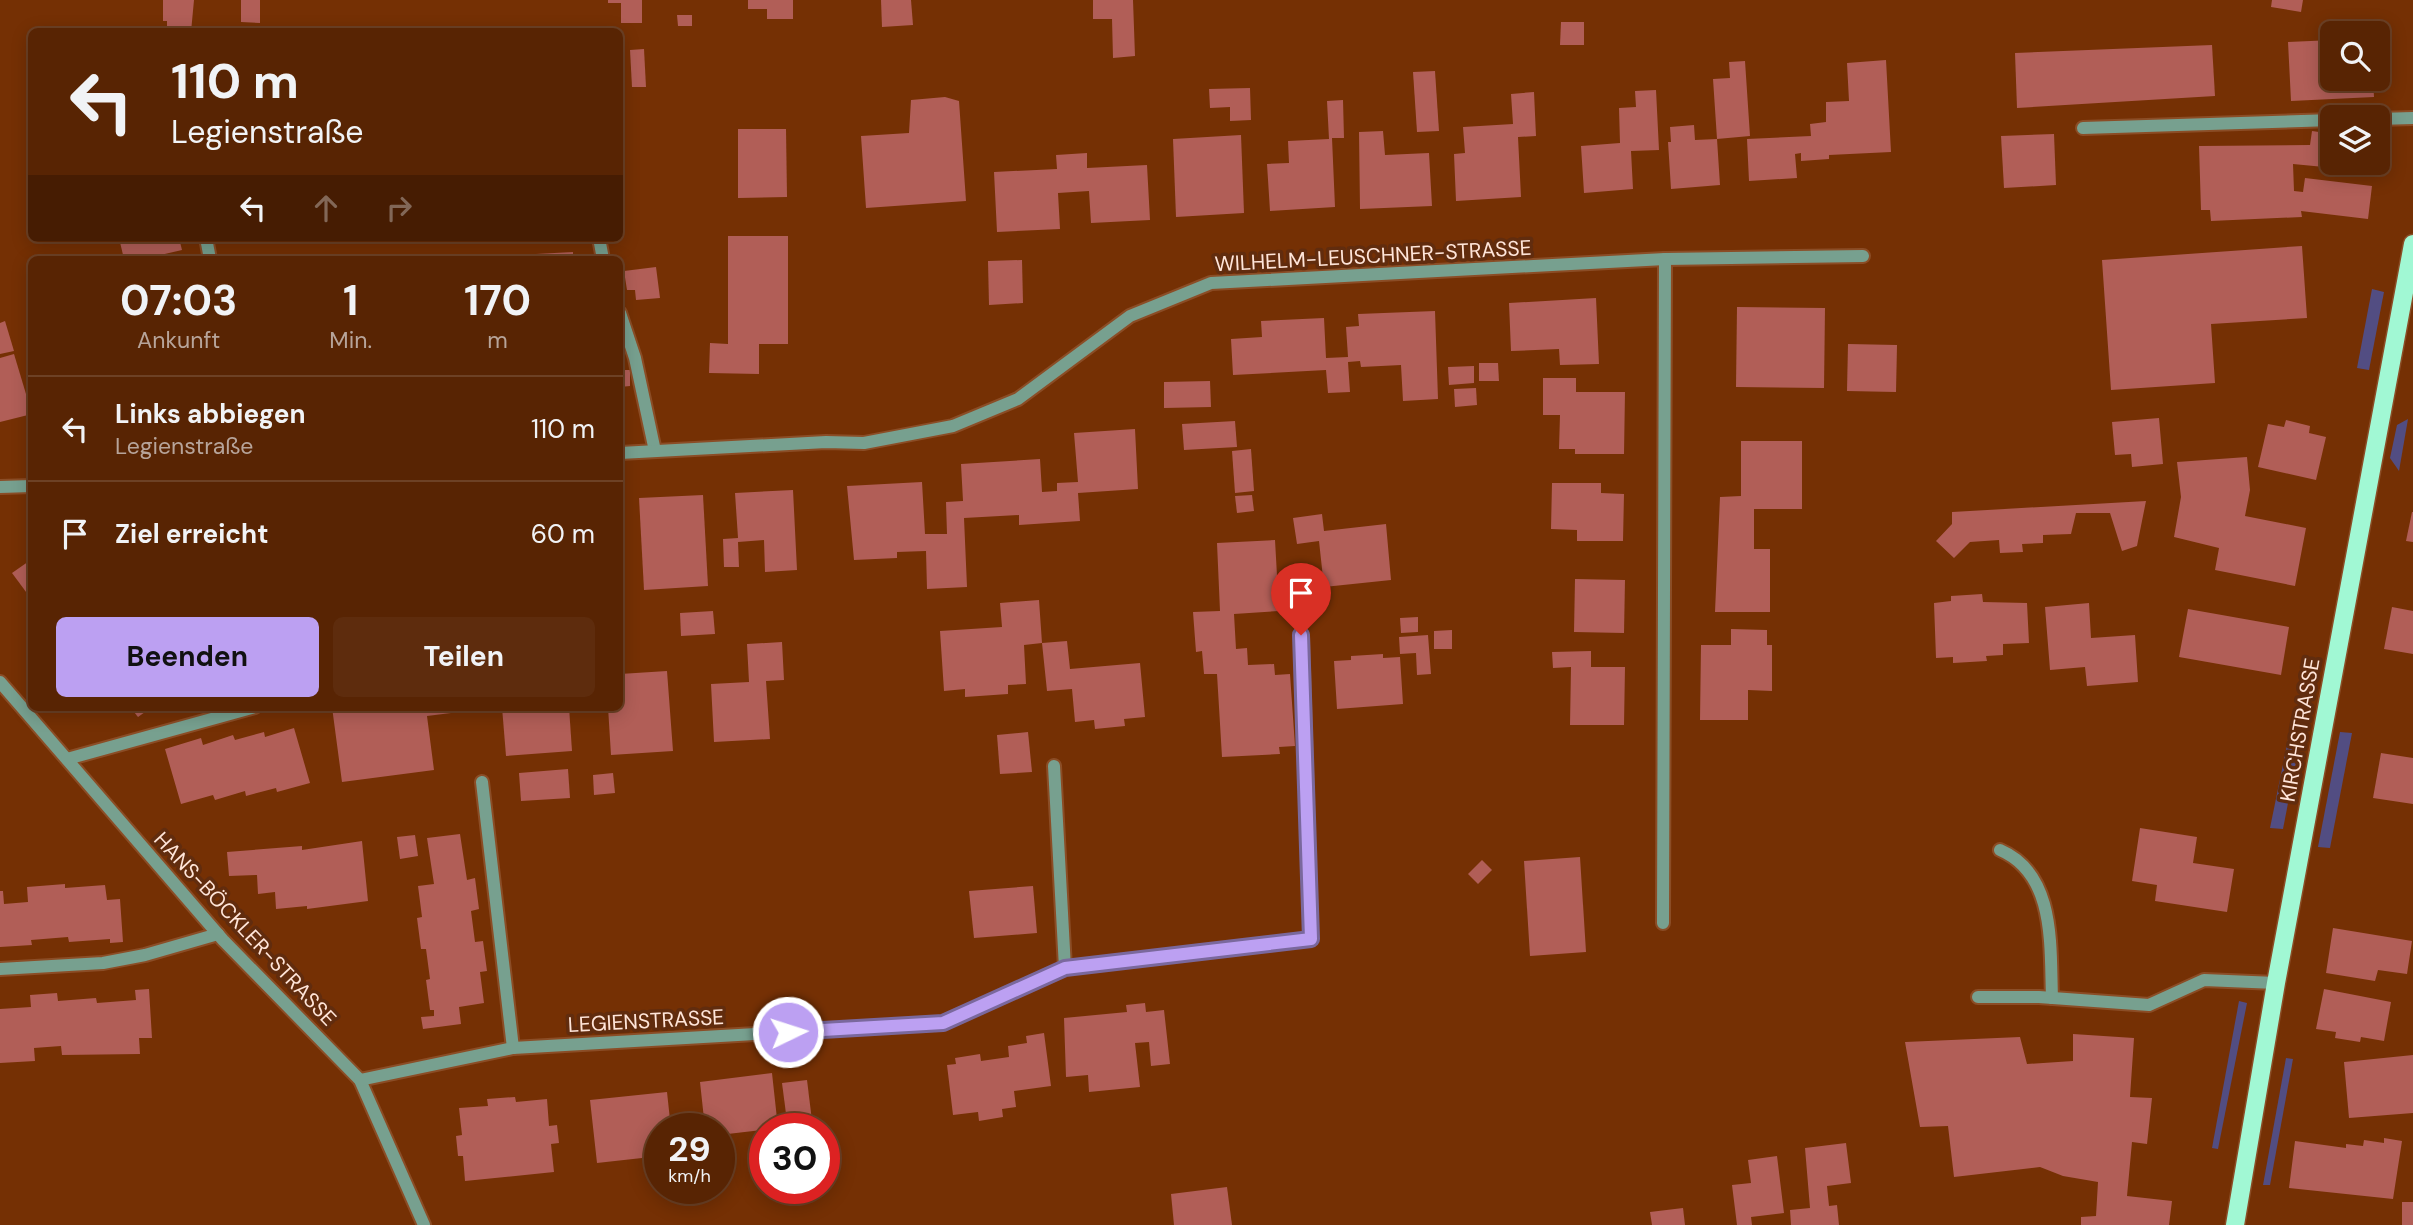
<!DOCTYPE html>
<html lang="de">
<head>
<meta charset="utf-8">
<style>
	body { margin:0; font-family:"DM Sans",sans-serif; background:#5e2c0d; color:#f1f3f6; height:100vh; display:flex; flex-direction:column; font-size:26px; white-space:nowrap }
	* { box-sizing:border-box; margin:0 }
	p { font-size:23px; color:#b7a49a }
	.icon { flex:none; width:38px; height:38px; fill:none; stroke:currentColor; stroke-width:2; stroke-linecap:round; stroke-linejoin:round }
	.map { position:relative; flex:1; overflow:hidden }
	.drawer { position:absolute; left:28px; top:256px; width:595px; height:455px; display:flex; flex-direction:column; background:#582403; border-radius:10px; box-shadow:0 4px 18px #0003,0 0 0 2px #6d4125 }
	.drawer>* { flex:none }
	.guide { position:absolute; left:28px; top:28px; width:595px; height:214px; border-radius:10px; box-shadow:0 4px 18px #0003,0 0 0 2px #6d4125; background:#582403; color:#f1f3f6; overflow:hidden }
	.buttons { position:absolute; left:2320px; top:21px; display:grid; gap:14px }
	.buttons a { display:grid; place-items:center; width:70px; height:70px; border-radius:10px; background:#582403; box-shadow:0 4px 18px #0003,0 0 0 2px #6d4125; font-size:35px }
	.speed { position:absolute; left:644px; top:1113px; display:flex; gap:14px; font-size:35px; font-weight:700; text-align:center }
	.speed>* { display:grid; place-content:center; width:91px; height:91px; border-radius:50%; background:#582403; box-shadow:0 4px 18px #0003,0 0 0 2px #6d4125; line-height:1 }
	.speed small { font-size:18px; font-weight:400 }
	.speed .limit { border:10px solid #d22; background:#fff; color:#111 }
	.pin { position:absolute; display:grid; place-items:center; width:60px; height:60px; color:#fff; margin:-72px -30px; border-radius:50% 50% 50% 0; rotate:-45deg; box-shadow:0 0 7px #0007 }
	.pin .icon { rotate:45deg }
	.me { position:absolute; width:77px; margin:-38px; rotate:86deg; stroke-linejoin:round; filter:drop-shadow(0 0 5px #0008) }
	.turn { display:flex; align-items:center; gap:24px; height:147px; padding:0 28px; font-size:32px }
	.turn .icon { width:91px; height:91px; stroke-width:2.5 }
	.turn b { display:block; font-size:49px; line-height:60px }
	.lanes { display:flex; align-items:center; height:66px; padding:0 28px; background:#0003; justify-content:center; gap:35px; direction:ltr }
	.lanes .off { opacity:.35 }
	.eta { display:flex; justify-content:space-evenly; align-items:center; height:119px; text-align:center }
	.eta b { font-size:42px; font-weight:700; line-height:49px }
	.cta { display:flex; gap:14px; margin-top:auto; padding:14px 28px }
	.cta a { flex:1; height:80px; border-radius:10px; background:#bca0f2; color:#111; font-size:28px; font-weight:700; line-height:80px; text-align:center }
	.cta a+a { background:#5e2c0d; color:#f1f3f6 }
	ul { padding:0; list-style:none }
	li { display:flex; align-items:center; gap:21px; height:105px; padding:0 28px; border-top:2px solid #6d4125 }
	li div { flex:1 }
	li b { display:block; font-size:26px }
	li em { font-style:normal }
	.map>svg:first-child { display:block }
	.green { fill:#524d82 }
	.building { fill:#b15e57 }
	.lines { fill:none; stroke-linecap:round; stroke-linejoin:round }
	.minor-casing { stroke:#8b4d26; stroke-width:16 }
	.major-casing { stroke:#8b4d26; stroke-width:21 }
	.minor { stroke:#77a08f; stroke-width:12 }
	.major { stroke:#a1f8d4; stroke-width:18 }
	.route-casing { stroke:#7a689d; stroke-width:18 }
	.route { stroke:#bca0f2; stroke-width:12 }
	.labels { text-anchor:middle; stroke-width:7; stroke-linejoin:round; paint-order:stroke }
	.street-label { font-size:21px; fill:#ffe5d9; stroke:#612c0e }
</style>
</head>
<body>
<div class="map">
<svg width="2413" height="1225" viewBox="0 0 2413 1225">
	<rect width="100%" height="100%" fill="#753004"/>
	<g class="green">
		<polygon points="2372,289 2384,292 2369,370 2357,368"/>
		<polygon points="2408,419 2399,471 2390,458 2397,425"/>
		<polygon points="2290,730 2302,731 2283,829 2270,828"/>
		<polygon points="2340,732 2352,733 2330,848 2318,847"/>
		<polygon points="2239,1001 2247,1003 2218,1149 2212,1148"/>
		<polygon points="2286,1058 2293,1059 2270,1185 2263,1185"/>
	</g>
	<g class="building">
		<polygon points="163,0 194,0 191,32 167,32 167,21 163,21"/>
		<polygon points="241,0 260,0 260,23 241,22"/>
		<polygon points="608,0 642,0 642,23 621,23 621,3 608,3"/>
		<polygon points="748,0 793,0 793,19 767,19 767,9 748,9"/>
		<polygon points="881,0 911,0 913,25 882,27"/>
		<polygon points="1093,0 1133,0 1135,56 1113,58 1112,19 1093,19"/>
		<polygon points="2272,0 2303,0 2301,12 2271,7"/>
		<polygon points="677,15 692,15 692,26 678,26"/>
		<polygon points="1561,22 1584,22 1584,45 1560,45"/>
		<polygon points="2333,40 2333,79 2373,79 2374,97 2291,101 2288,42"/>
		<polygon points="2212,45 2215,96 2017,108 2015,53"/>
		<polygon points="644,49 646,87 632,87 630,50"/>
		<polygon points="1886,60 1891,152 1829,155 1829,159 1801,161 1801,153 1795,154 1797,178 1749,181 1747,139 1811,136 1810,124 1826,122 1826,102 1849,101 1847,63"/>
		<polygon points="1745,61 1750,136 1717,139 1720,185 1671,189 1668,142 1671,142 1670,127 1694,125 1695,140 1717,139 1713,79 1730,78 1729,62"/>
		<polygon points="1435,71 1439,131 1417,132 1413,72"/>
		<polygon points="1250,88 1251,120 1230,121 1230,107 1210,108 1209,89"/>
		<polygon points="1656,90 1659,150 1631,151 1633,189 1584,193 1581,146 1620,143 1619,108 1636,107 1635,91"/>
		<polygon points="1534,92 1536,136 1518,137 1521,197 1456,201 1454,154 1465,153 1463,127 1513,124 1511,94"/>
		<polygon points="945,97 959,101 966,201 866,208 861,136 909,133 911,100"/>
		<polygon points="1343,100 1344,138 1332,138 1335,207 1270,211 1267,164 1289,163 1288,141 1329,139 1327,101"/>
		<polygon points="738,129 786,129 787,197 738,198"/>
		<polygon points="1383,131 1385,155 1429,153 1432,206 1360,209 1359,132"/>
		<polygon points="2312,131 2333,134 2333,163 2377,163 2376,172 2293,164 2294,191 2303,192 2305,178 2372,186 2368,219 2301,211 2302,217 2211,221 2210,210 2201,210 2199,146 2310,145"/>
		<polygon points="2054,134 2056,185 2004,188 2001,136"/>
		<polygon points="1241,135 1244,213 1176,217 1173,139"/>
		<polygon points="1087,153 1087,168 1147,165 1150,220 1091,223 1089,191 1058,193 1060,229 997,232 994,172 1057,169 1056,155"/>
		<polygon points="728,236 788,236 788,344 759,344 759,374 709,373 710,343 728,344"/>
		<polygon points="119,238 179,238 182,250 143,259 124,259"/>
		<polygon points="2302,246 2307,318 2211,324 2215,383 2111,390 2102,260"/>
		<polygon points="573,252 573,259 517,259 517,255"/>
		<polygon points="1022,260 1023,303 989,305 988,261"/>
		<polygon points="656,267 660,298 636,300 635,290 627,290 624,271"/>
		<polygon points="1596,298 1599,364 1560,365 1559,349 1511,351 1509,303"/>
		<polygon points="1737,307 1825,308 1824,388 1736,387"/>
		<polygon points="1435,311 1438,399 1403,401 1401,365 1361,367 1360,361 1348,362 1350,392 1328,393 1326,370 1233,375 1231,339 1262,337 1261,321 1324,318 1326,358 1348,357 1346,327 1359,326 1358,314"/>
		<polygon points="5,321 14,351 0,354 0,323"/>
		<polygon points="1848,344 1897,345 1896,392 1847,391"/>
		<polygon points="14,354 32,414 0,422 0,358"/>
		<polygon points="1479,363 1498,363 1499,381 1479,381"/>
		<polygon points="1474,366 1474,383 1449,385 1448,367"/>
		<polygon points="620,370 630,370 630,386 620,387"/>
		<polygon points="1543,378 1576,378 1576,392 1625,392 1624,454 1575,454 1575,449 1559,449 1560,415 1543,415"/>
		<polygon points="1210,381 1211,407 1164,408 1164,382"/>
		<polygon points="1476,388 1477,405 1455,407 1454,389"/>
		<polygon points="2159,418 2163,464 2132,467 2131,454 2115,455 2112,422"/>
		<polygon points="2286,420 2310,426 2309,433 2326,437 2316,480 2258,467 2268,424 2284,427"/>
		<polygon points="1235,421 1237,447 1184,450 1182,424"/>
		<polygon points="1135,429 1138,489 1078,493 1080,521 1019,525 1019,515 964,518 967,587 927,589 926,551 897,552 897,558 854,560 847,486 922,482 925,534 947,534 946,502 963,501 961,464 1040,459 1042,492 1057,491 1057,483 1078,482 1074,433"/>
		<polygon points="1741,441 1802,441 1802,509 1754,509 1754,549 1770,549 1770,612 1715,612 1720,497 1741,496"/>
		<polygon points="1251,449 1254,491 1235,493 1232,451"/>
		<polygon points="2247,457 2250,490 2245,516 2306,528 2295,586 2215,570 2219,548 2174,537 2181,497 2177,462"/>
		<polygon points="1552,483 1601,483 1601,493 1624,494 1623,541 1577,541 1577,530 1551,529"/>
		<polygon points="793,490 797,570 765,572 764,540 738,542 739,567 724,567 723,539 738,538 735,493"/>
		<polygon points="703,495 708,586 644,590 639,498"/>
		<polygon points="1252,495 1254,511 1237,513 1235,496"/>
		<polygon points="2146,501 2137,546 2122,551 2110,513 2076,513 2071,534 2043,535 2043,543 2022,544 2023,552 2000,553 1999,540 1970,542 1954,558 1936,541 1952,524 1952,512"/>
		<polygon points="2412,512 2413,512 2413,542 2406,541"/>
		<polygon points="1322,514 1324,531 1386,524 1391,580 1324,587 1319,541 1297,544 1293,518"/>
		<polygon points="1275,540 1279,611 1234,614 1236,649 1247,648 1248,665 1274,664 1275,675 1290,674 1295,746 1279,747 1280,754 1222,757 1217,674 1204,674 1202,651 1196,652 1193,612 1220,611 1217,543"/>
		<polygon points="32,559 32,600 12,573"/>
		<polygon points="1575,579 1625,580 1624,633 1574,632"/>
		<polygon points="1982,594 1983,602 2027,603 2029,643 2003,644 2003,655 1986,656 1987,661 1953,663 1953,657 1936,658 1934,603 1951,601 1951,596"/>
		<polygon points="1039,600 1042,643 1067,641 1070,669 1140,663 1145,717 1124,719 1125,726 1095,729 1094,720 1075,722 1072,689 1047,691 1042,643 1024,645 1026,684 1008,685 1008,694 965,697 965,689 944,691 940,631 1002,627 1000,603"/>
		<polygon points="2089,603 2091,638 2135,635 2138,682 2087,686 2085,667 2050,670 2045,607"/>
		<polygon points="2392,607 2413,611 2413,654 2384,649"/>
		<polygon points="2188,609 2289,627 2281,675 2179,657"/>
		<polygon points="713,611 715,634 681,636 680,613"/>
		<polygon points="1418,617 1418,632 1401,633 1400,618"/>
		<polygon points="1731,629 1767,630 1767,645 1772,645 1772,691 1748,690 1748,720 1700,720 1701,645 1731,645"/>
		<polygon points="1452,630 1452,649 1434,649 1434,631"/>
		<polygon points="1428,635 1431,674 1417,675 1416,653 1400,654 1399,637"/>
		<polygon points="782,642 784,680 766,681 770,739 714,742 711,684 749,682 747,644"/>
		<polygon points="1591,651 1591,667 1625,667 1624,725 1570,725 1571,667 1553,668 1552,652"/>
		<polygon points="1383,654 1383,658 1400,657 1403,704 1337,709 1334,661 1351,660 1351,656"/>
		<polygon points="667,671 673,751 611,755 608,707 620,707 620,674"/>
		<polygon points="130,707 152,707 138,717"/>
		<polygon points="332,707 458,707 459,712 427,716 434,770 342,782"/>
		<polygon points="502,707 569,707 572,751 506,756"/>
		<polygon points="294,728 310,783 277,792 276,788 246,796 245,791 215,800 213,795 181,804 165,749 201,738 203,745 233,735 235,740 264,732 265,737"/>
		<polygon points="1028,732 1032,772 1000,774 997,735"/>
		<polygon points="2381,753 2413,758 2413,804 2373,798"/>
		<polygon points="568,769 570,798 521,801 519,773"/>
		<polygon points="613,773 615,793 594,795 593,775"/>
		<polygon points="2140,828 2197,837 2193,863 2234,869 2227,912 2155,901 2157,885 2132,881"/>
		<polygon points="460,834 467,880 475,878 479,909 471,911 475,942 483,941 487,971 480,972 484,1003 459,1007 461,1024 423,1029 421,1017 434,1016 434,1010 430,1010 426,980 430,979 426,949 421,949 417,918 422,917 418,886 434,884 427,838"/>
		<polygon points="415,835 418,856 400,859 397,837"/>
		<polygon points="362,841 368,901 307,909 307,906 276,909 275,892 258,894 257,875 229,876 227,852 302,846 302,850"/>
		<polygon points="1580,857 1586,952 1530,956 1524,861"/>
		<polygon points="1482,860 1492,870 1478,884 1468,874"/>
		<polygon points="65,884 65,888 105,885 107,900 120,899 123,942 110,943 110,939 69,942 68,937 31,940 32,945 0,947 0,891 3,891 4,904 28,902 27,887"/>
		<polygon points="1033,886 1037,933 974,938 969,891"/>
		<polygon points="2333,928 2412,941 2407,974 2378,970 2375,981 2326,973"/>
		<polygon points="149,989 152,1038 139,1038 140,1054 62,1055 61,1046 34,1048 35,1061 0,1063 0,1009 31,1007 30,995 57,993 58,1001 96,998 97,1003 136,1000 135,990"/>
		<polygon points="2324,989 2391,1002 2384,1041 2361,1037 2360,1042 2335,1038 2336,1032 2316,1029"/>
		<polygon points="1145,1003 1146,1012 1164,1010 1170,1064 1151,1066 1149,1042 1135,1043 1140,1087 1089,1092 1088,1075 1066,1077 1064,1018 1127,1012 1126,1005"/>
		<polygon points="1044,1033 1051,1086 1014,1091 1016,1107 1002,1109 1003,1117 979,1121 978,1112 953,1115 947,1065 956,1064 955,1058 980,1054 981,1061 1009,1057 1008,1046 1027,1043 1026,1036"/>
		<polygon points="2073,1034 2134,1038 2130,1097 2152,1098 2147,1144 2132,1142 2127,1196 2172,1201 2169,1225 2081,1225 2081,1217 2096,1216 2098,1182 2063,1176 2040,1167 1954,1177 1948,1126 1920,1127 1905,1042 2020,1037 2027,1064 2073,1061"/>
		<polygon points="2413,1055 2413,1113 2349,1118 2344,1062"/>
		<polygon points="772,1073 778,1128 719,1135 715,1118 704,1119 700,1082"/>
		<polygon points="807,1080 813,1129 788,1129 782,1083"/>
		<polygon points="667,1092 671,1129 660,1129 660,1156 597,1163 590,1100"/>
		<polygon points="515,1097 516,1102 547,1099 549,1126 557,1125 559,1143 551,1144 554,1172 465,1181 463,1156 458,1156 456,1136 462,1135 459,1108 488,1106 487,1099"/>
		<polygon points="2384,1138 2402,1141 2393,1199 2289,1188 2295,1141 2346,1148 2346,1144 2363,1146 2364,1140 2384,1143"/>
		<polygon points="1846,1143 1851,1183 1827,1186 1829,1206 1837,1205 1839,1225 1791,1225 1790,1210 1810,1208 1805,1148"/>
		<polygon points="1777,1156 1784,1213 1751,1217 1752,1225 1737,1225 1732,1185 1751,1183 1748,1160"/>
		<polygon points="1227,1187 1232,1225 1174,1225 1171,1194"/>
		<rect x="2402" y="1202" width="11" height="23"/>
		<polygon points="1683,1208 1685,1225 1652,1225 1650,1212"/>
	</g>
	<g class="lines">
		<g class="minor-casing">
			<g id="minor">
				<polyline points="2378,119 2413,118"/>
				<polyline points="2083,128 2333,120"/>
				<polyline points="206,238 210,259"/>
				<polyline points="599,238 603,259"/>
				<polyline points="620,313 635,358 655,451"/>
				<polyline points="620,453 826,442 864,443 953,426 1018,399 1130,316 1211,283 1665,259 1863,256"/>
				<polyline points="0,487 32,486"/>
				<polyline points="0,682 223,940 360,1080 424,1225"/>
				<polyline points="67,759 255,707"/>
				<polyline points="1054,766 1065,968"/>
				<polyline points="482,782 513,1048"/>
				<path d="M 2000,850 C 2056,874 2050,946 2052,998"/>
				<polyline points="1663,923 1665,259"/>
				<polyline points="0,969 103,963 145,955 218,934"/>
				<polyline points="1978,997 2039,997 2149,1005 2204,980 2276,983"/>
				<polyline points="360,1080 513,1048 943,1023 1065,968 1311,939 1302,635"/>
			</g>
		</g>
		<g class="major-casing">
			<polyline id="major" points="2235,1225 2276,983 2413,244"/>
		</g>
		<use href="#minor" class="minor"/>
		<use href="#major" class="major"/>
	</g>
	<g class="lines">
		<g class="route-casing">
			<polyline id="route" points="788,1032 943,1023 1065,968 1311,939 1301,635"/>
		</g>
		<use href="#route" class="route"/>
	</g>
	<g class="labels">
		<g class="street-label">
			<text transform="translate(1373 256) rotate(-3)" y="7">WILHELM-LEUSCHNER-STRASSE</text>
			<text transform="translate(2300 730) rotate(-80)" y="7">KIRCHSTRASSE</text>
			<text transform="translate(245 929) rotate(47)" y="7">HANS-BÖCKLER-STRASSE</text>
			<text transform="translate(646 1021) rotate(-3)" y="7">LEGIENSTRASSE</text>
		</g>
	</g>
</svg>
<div class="buttons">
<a><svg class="icon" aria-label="search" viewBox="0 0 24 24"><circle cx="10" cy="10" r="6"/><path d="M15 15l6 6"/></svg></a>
<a><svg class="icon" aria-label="layers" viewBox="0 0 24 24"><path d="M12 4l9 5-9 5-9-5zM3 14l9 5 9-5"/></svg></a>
</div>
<div class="speed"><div>29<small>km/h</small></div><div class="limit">30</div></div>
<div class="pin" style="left:1301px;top:635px;background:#d93025"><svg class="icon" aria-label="arrive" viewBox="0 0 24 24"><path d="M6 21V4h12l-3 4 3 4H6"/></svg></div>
<svg class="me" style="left:788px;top:1032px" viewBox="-20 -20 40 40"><circle r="17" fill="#bca0f2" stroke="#fff" stroke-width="3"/><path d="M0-11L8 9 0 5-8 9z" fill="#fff"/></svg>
<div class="guide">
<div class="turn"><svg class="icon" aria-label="left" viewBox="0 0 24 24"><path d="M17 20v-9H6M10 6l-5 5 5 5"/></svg><div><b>110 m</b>Legienstraße</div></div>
<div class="lanes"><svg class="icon" aria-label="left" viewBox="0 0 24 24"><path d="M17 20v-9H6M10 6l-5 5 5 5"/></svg><svg class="icon off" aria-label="ahead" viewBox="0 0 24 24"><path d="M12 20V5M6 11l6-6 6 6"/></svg><svg class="icon off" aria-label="right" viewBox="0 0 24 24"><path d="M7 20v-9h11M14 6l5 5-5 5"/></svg></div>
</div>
<section class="drawer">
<div class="eta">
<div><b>07:03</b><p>Ankunft</p></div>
<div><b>1</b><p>Min.</p></div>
<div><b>170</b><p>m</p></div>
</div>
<ul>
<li><svg class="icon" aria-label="left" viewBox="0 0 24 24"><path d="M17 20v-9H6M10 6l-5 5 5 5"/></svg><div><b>Links abbiegen</b><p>Legienstraße</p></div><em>110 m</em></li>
<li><svg class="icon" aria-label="arrive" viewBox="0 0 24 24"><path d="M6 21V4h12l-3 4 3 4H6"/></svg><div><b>Ziel erreicht</b></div><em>60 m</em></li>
</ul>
<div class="cta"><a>Beenden</a><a>Teilen</a></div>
</section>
</div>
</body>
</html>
